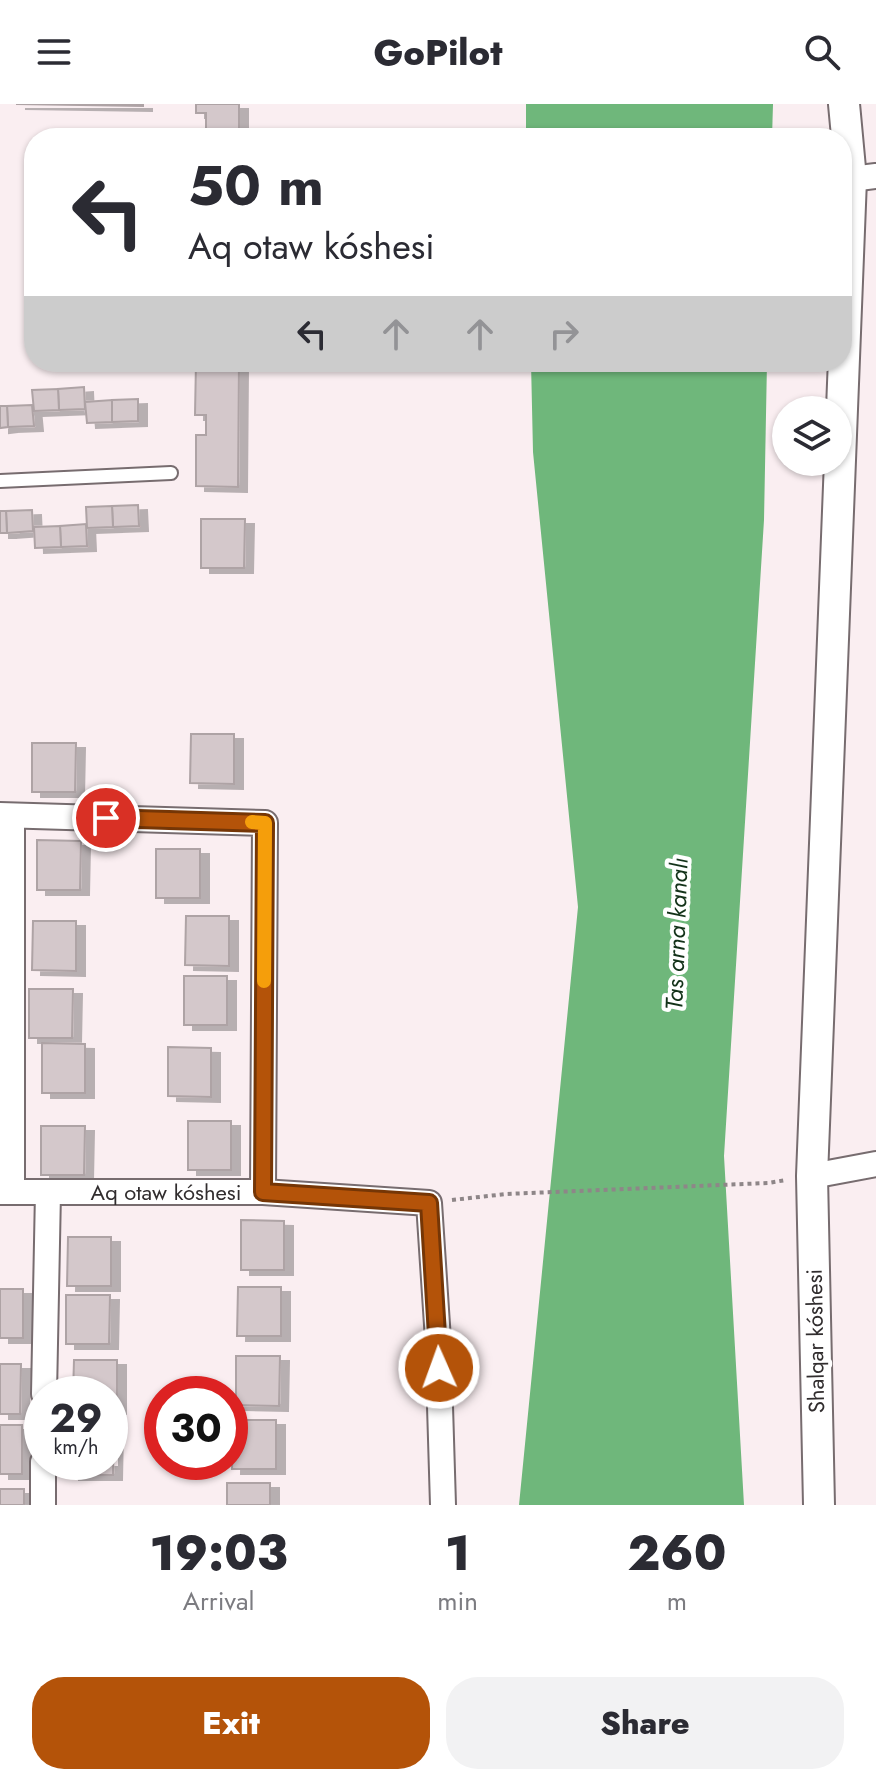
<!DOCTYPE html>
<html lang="en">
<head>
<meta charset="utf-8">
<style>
	body { margin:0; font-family:Jost,sans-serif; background:#f2f2f3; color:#2b2b33; height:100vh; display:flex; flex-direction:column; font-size:30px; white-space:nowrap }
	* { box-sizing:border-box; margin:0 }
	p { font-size:26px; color:#7c7c81 }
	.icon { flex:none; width:44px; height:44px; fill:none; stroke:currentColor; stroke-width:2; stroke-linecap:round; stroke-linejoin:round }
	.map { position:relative; height:1401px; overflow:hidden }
	.sheet { display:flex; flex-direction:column; background:#fff; flex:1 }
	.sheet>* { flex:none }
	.hud { position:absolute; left:24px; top:24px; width:828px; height:244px; border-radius:32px; box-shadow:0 2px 6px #0004; background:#fff; color:#2b2b33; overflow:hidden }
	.fabs { position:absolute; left:772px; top:292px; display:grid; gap:16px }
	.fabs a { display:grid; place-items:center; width:80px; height:80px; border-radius:50%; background:#fff; box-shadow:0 2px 6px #0004; font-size:40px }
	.speed { position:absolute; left:24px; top:1272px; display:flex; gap:16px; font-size:40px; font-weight:700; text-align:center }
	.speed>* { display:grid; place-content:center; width:104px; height:104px; border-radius:50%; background:#fff; box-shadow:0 2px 6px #0004; line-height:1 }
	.speed small { font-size:20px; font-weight:400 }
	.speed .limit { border:12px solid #d22; background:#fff; color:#111 }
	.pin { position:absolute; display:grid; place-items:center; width:68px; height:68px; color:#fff; margin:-34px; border:4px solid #fff; border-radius:50%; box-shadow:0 2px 8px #0007 }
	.me { position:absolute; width:88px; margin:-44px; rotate:358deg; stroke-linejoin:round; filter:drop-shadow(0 0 6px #0008) }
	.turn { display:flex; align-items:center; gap:28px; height:168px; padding:0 32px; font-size:36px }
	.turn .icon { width:104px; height:104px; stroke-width:2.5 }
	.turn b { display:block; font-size:56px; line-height:68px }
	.lanes { display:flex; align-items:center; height:76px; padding:0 32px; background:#0003; justify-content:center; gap:40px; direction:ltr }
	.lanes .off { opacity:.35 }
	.eta { display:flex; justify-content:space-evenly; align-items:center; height:136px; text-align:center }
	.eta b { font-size:48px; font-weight:800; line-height:56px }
	.primary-button { display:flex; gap:16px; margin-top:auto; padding:16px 32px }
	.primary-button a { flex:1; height:92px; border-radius:32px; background:#b45309; color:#fff; font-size:32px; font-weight:800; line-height:92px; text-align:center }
	.primary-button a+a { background:#f2f2f3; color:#2b2b33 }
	header { display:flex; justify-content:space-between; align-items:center; height:104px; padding:0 32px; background:#fff; font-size:36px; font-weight:800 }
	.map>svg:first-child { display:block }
	.water { fill:#6fb77b }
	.building { fill:#d4c8cb; stroke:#aea3a5; stroke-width:2; filter:url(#shadow) }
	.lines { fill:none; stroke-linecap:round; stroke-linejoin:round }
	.service-casing { stroke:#776c6f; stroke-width:16 }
	.minor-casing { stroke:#776c6f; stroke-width:28 }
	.tertiary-casing { stroke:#776c6f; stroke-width:34 }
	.path { stroke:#8e8688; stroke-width:4; stroke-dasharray:4 4; stroke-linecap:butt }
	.service { stroke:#fff; stroke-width:12 }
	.minor { stroke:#fff; stroke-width:24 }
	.tertiary { stroke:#fff; stroke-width:30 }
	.route-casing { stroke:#753606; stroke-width:20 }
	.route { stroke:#b45309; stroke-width:14 }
	.slow { stroke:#f59e0b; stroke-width:14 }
	.labels { text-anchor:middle; stroke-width:8; stroke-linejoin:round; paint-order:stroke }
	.street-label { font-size:22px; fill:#312d2e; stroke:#fff }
	.water-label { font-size:24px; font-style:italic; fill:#133219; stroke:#fff }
</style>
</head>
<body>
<header><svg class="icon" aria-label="menu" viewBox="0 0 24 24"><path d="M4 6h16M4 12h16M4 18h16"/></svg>GoPilot<svg class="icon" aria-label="search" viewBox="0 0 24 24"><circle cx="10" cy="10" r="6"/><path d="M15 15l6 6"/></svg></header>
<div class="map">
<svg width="876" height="1401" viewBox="0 0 876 1401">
	<defs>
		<filter id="shadow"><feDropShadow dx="9" dy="5" stdDeviation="0" flood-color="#0004"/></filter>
	</defs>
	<rect width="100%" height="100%" fill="#faeef1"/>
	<g class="water">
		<polygon points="526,0 773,0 772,34 526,34"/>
		<polygon points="531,258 767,258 764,416 724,1052 744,1401 519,1401 578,803 533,348"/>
	</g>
	<g class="building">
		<polygon points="16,0 143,0 143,2"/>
		<polygon points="196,0 239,0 239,34 197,34 197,28 206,28 206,9 196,9"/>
		<polygon points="196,258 239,258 238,383 196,382 196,331 206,331 206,311 195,311"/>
		<polygon points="84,283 85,305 59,306 58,285"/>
		<polygon points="58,285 59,306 34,307 32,286"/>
		<polygon points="138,295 138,317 112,318 112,296"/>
		<polygon points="112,296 112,318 87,319 85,298"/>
		<polygon points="32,301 34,322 8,323 7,302"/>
		<polygon points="0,302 7,302 8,323 0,324"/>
		<polygon points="138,401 139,422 113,423 112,402"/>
		<polygon points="112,402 113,423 87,424 86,403"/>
		<polygon points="32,406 33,427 7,429 6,407"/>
		<polygon points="0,407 6,407 7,429 0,429"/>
		<polygon points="201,415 245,415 244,464 201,464"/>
		<polygon points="86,420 87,442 61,443 60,422"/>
		<polygon points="60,422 61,443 35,444 34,423"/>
		<polygon points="191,630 234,630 234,680 190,679"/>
		<polygon points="32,639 76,639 75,688 32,688"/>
		<polygon points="37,736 81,737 80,786 37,786"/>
		<rect x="156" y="745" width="44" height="49"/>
		<polygon points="186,812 229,812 229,862 185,861"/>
		<polygon points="33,817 76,817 76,867 32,866"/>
		<rect x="184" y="872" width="43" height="49"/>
		<polygon points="29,885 73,885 72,934 29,934"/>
		<polygon points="42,939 85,940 85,989 42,989"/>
		<polygon points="168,943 211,944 211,993 168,992"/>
		<rect x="188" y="1017" width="43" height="49"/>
		<polygon points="41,1022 85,1022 84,1071 41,1071"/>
		<polygon points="241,1116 284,1117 284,1166 241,1166"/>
		<polygon points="68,1133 111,1133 111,1182 67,1182"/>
		<polygon points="238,1183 281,1183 281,1232 237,1232"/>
		<rect x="0" y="1185" width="23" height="49"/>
		<polygon points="66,1191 110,1191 109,1240 66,1240"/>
		<polygon points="236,1252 280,1252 279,1302 236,1301"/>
		<polygon points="74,1256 117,1256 117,1305 110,1305 110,1290 73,1290"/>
		<polygon points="0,1260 21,1260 20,1310 0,1310"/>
		<polygon points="233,1316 276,1316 276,1365 232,1365"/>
		<rect x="0" y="1321" width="22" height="49"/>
		<polygon points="110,1322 114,1322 113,1371 70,1371 70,1358 110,1358"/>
		<rect x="227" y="1379" width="43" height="22"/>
		<rect x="0" y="1385" width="24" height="16"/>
	</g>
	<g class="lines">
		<g class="service-casing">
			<polyline id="service" points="0,377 171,369"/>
		</g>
		<g class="minor-casing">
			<g id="minor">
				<polyline points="851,75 876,72"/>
				<polyline points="0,711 265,719 263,1088"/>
				<polyline points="812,1072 876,1060"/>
				<path id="s1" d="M 0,1088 L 263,1088 L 429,1099 L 438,1236 L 443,1401"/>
				<polyline points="12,1088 12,712"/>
				<polyline points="44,1290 48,1088"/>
				<polyline points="43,1401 43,1358"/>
			</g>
		</g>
		<g class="tertiary-casing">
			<polyline id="tertiary" points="819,1401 812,1072 851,75 844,0"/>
		</g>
		<polyline class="path" points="452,1096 506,1090 768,1079 786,1076"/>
		<use href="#service" class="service"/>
		<use href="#minor" class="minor"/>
		<use href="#tertiary" class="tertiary"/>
	</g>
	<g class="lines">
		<g class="route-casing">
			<polyline id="route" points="106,714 265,719 263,1088 429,1099 439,1264"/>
		</g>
		<use href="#route" class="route"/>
		<polyline class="slow" points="252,718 265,719 264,877"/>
	</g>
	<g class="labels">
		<g class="street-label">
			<text dy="8" stroke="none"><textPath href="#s1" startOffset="166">Aq otaw kóshesi</textPath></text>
			<text transform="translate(815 1237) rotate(-91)" y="8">Shalqar kóshesi</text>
		</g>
		<g class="water-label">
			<text transform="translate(677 830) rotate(-88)" y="8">Tas arna kanalı</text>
		</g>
	</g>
</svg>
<div class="fabs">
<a><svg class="icon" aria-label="layers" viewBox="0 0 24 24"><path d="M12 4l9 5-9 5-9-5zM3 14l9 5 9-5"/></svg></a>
</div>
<div class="speed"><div>29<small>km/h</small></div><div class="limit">30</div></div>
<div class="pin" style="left:106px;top:714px;background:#d93025"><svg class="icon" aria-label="arrive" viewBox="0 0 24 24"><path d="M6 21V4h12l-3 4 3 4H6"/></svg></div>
<svg class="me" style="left:439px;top:1264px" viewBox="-20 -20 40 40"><circle r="17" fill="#b45309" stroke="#fff" stroke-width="3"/><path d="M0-11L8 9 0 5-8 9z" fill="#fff"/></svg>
<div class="hud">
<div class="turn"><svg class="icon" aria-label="left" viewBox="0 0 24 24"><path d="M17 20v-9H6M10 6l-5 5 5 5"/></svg><div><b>50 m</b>Aq otaw kóshesi</div></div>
<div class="lanes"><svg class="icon" aria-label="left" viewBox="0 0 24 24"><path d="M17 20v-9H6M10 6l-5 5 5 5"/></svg><svg class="icon off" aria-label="ahead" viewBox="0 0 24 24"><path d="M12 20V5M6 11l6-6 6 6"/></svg><svg class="icon off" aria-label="ahead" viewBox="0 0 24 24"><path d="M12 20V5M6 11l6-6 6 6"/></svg><svg class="icon off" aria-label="right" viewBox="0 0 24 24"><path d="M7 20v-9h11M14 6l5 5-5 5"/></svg></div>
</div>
</div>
<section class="sheet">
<div class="eta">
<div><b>19:03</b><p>Arrival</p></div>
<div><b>1</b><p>min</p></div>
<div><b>260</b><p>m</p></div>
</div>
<div class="primary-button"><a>Exit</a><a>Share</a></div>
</section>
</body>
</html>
